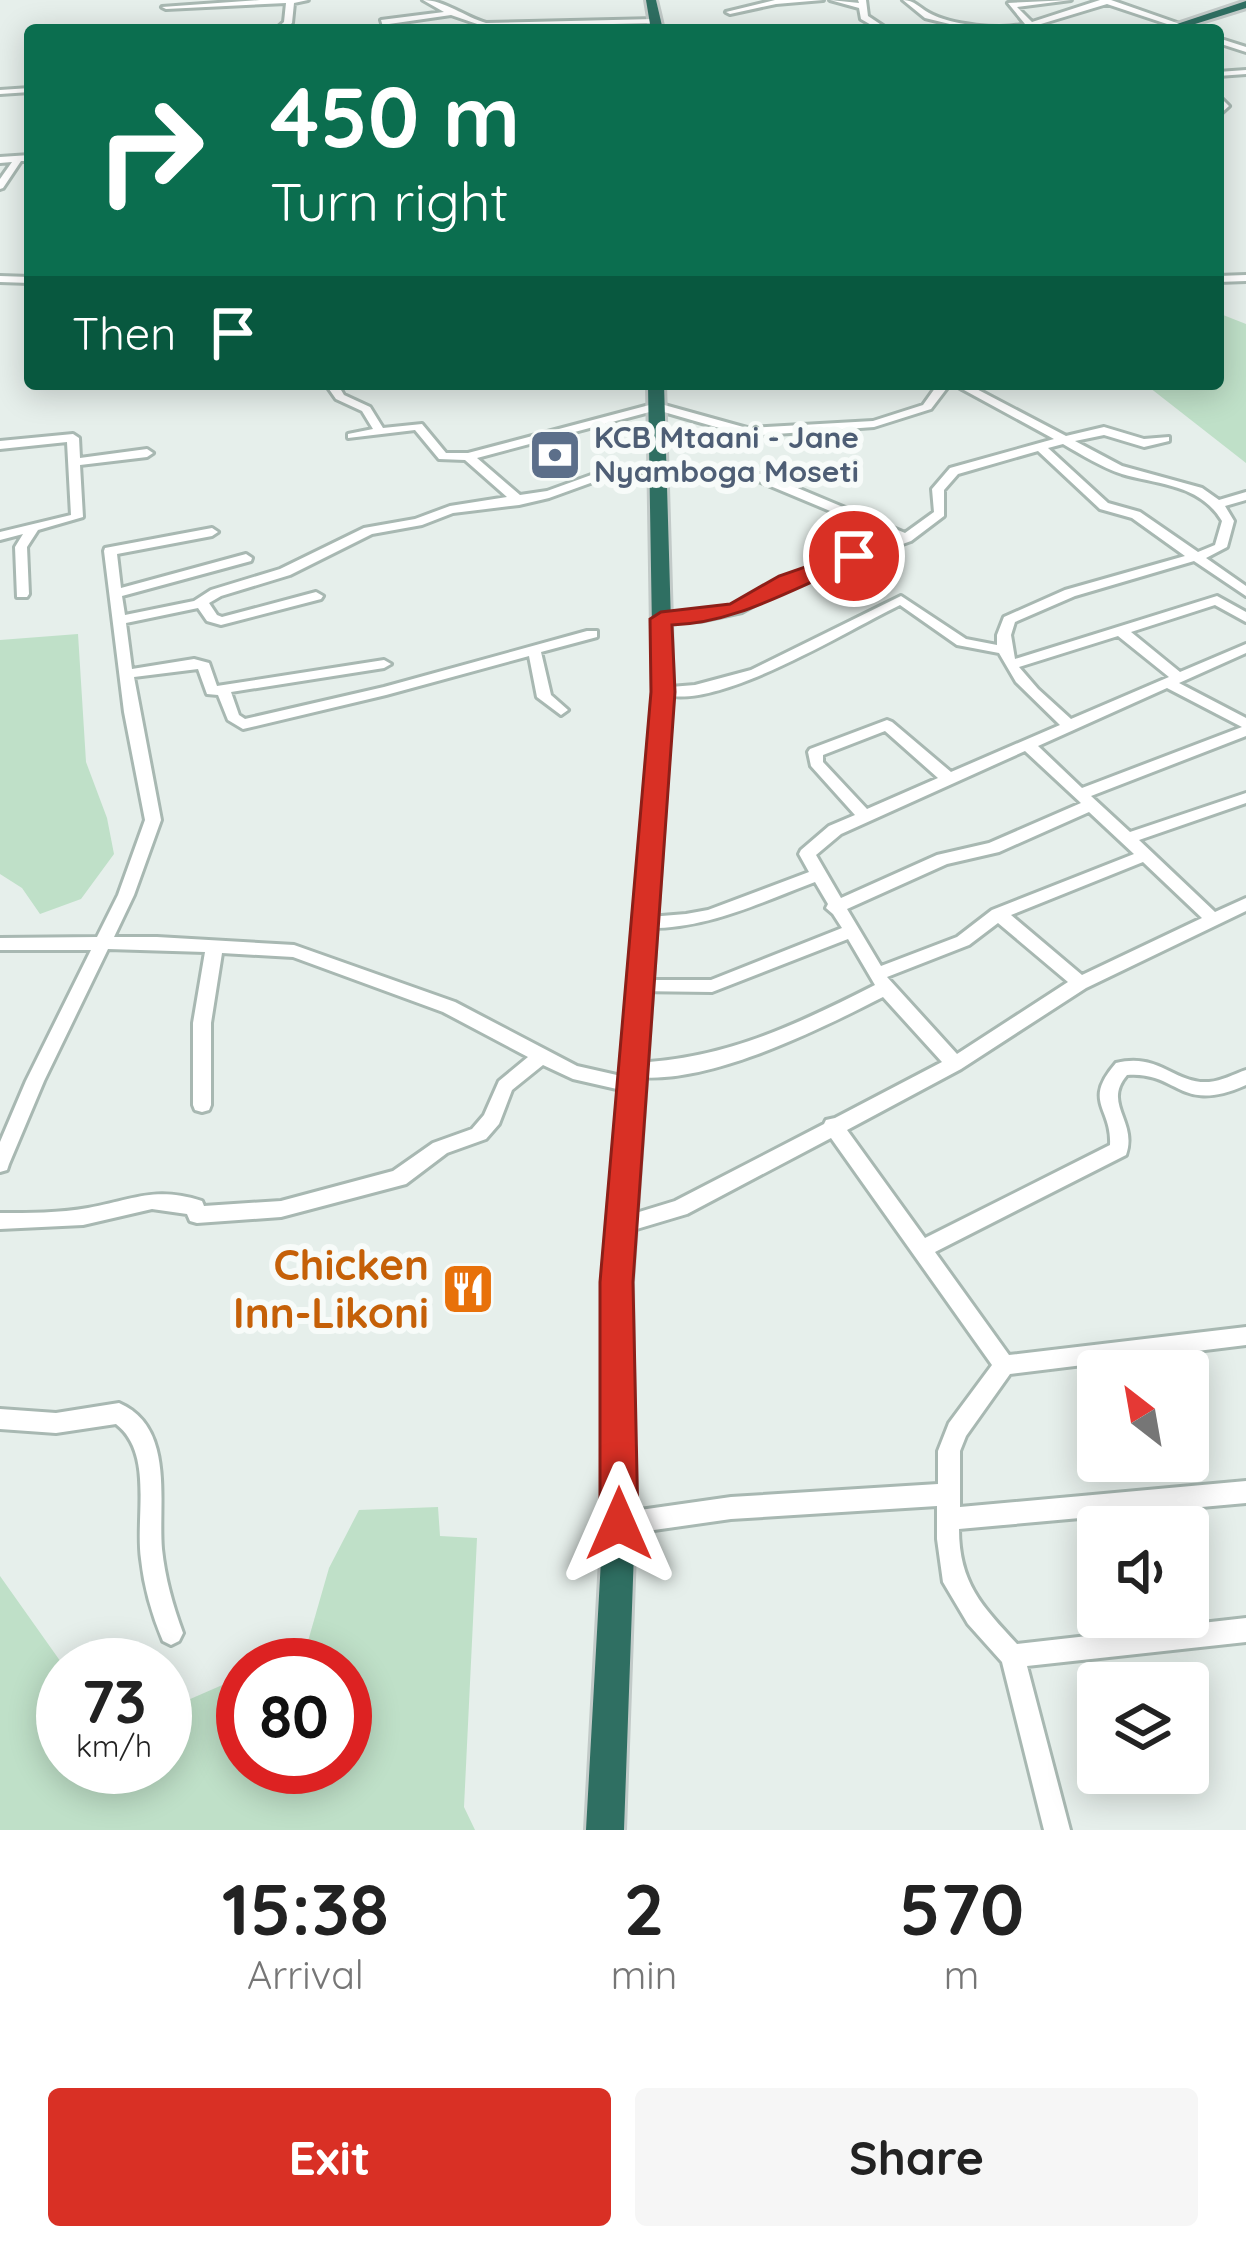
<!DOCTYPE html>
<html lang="en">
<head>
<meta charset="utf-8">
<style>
	body { margin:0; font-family:Quicksand,sans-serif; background:#f6f6f6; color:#222; height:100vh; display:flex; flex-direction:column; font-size:45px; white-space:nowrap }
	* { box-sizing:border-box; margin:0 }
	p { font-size:39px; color:#767676 }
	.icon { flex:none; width:66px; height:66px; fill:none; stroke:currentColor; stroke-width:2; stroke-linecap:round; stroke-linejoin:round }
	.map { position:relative; height:1830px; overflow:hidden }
	.sheet { display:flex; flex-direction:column; background:#fff; flex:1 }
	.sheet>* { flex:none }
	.top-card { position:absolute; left:24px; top:24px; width:1200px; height:366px; border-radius:12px; box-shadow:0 6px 30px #0003; background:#0b6e4f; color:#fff; overflow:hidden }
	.needle { width:78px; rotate:329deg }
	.controls { position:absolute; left:1077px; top:1350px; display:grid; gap:24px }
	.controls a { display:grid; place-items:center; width:132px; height:132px; border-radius:12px; background:#fff; box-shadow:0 6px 30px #0003; font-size:60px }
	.speed { position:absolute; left:36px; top:1638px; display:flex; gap:24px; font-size:60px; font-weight:700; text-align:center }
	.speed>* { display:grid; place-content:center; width:156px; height:156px; border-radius:50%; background:#fff; box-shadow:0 6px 30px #0003; line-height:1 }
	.speed small { font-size:30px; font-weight:400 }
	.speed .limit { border:18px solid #d22; background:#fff; color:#111 }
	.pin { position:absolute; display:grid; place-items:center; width:102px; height:102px; color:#fff; margin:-51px; border:6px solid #fff; border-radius:50%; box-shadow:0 3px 12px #0007 }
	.me { position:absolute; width:132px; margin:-66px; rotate:0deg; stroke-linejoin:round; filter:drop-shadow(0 0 9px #0008) }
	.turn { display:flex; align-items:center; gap:42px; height:252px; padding:0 48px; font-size:54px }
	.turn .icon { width:156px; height:156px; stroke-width:2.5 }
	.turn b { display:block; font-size:84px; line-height:102px }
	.then { display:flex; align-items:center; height:114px; padding:0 48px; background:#0003; gap:24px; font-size:45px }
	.eta { display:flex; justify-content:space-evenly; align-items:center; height:204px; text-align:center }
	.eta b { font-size:72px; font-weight:800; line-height:84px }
	.primary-button { display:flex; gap:24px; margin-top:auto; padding:24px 48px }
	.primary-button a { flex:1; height:138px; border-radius:12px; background:#d93025; color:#fff; font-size:48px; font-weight:800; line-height:138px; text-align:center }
	.primary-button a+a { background:#f6f6f6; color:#222 }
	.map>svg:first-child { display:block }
	.green { fill:#bfe0c8 }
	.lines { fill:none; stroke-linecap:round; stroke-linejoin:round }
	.minor-casing { stroke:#a8b8b2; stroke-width:6 }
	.highway-casing { stroke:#c2cac8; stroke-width:6 }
	.minor { fill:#fff; fill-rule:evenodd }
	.highway { fill:#2f6f62; fill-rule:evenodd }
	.route { fill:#d93025; stroke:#8d1f18; stroke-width:3 }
	.labels { text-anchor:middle; stroke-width:12; stroke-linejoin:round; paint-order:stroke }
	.far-service-label { font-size:30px; font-weight:bold; fill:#4e5e75; stroke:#f7fbf9; text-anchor:start }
	.near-food-label { font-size:42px; font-weight:bold; fill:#c56008; stroke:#f7fbf9; text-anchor:end }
</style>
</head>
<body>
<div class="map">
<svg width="1246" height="1830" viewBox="0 0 1246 1830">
	<rect width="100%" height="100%" fill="#e6efeb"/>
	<g class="green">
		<polygon points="1218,313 1246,324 1246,463 1145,384 1218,384"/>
		<polygon points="78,634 86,762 107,818 114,854 81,899 40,914 22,888 0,874 0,640"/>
		<polygon points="438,1507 440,1536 477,1538 464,1807 475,1830 0,1830 0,1576 63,1665 63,1767 165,1767 165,1710 243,1676 243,1767 345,1767 345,1665 267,1665 306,1648 329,1568 359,1510"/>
	</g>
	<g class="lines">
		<g class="minor-casing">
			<g id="minor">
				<polygon points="260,0 308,0 294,3 292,23 284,30 275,30 284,22 286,3 166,9 162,7"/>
				<path d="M 423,0 C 444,0 465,17 486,23 L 655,19 L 659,21 L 655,23 L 486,27 L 451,15 L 389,24 L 392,30 L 384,30 L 381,20 L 444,12 Z"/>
				<polygon points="775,0 823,0 776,4 730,14 726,12"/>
				<polygon points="830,0 859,3 858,0 866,0 868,16 889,30 880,30 861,19 859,8"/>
				<path d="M 903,0 C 916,1 918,7 929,13 C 950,25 1002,31 1025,24 L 1008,3 L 1071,0 L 1017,7 L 1032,22 L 1100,0 L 1111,0 L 1197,30 L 1185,30 L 1107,4 L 1021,30 L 966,28 L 967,30 L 959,30 L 958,26 L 925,18 Z"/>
				<polygon points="1218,38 1246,47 1246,52 1218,43"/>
				<polygon points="1246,70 1246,74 1218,76 1218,72"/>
				<polygon points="30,88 30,92 0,94 0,90"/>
				<polygon points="1218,95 1229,106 1218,116 1220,106"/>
				<polygon points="30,155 30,161 21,161 3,188 0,189 0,179 12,162 0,163 0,157"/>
				<polygon points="1246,275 1246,281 1218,282 1218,276"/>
				<polygon points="0,276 30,277 30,283 0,282"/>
				<path d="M 334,384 L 347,384 L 341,390 L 344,395 L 370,407 L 383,428 L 422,424 L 446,453 L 468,453 L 657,403 L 747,428 L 873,421 L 923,405 L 938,384 L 950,384 L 931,409 L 874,427 L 747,436 L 657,410 L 477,458 L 520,495 L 547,491 L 605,470 L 659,463 L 665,467 L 659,471 L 607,477 L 549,498 L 519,505 L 453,513 L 422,525 L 372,534 L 290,575 L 221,596 L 209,603 L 217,615 L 222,617 L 316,592 L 323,596 L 321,599 L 221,625 L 207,621 L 198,608 L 126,623 L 132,669 L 194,659 L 209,663 L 217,686 L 384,660 L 391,664 L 384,668 L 231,692 L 239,715 L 245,719 L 384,687 L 587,631 L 597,631 L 597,637 L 541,652 L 551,695 L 568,710 L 561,715 L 537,697 L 529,656 L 386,695 L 243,729 L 228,720 L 218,695 L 207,694 L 198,669 L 134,677 L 161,820 L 134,895 L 114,937 L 157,937 L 294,945 L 455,1002 L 577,1066 L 630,1078 L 636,1080 L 639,1085 L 636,1090 L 630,1092 L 573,1079 L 543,1065 L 512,1090 L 499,1124 L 486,1139 L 447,1153 L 406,1184 L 281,1217 L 197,1223 L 190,1221 L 187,1214 L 152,1209 L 83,1225 L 0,1229 L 0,1213 C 29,1213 59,1213 88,1208 C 133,1200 154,1186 202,1201 L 204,1206 L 281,1201 L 393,1171 L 433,1143 L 472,1129 L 484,1115 L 499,1081 L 528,1057 L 443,1012 L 293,957 L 222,953 L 211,1023 L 211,1105 L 209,1110 L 202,1112 L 195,1110 L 193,1105 L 193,1023 L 205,952 L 108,949 L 44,1081 L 9,1164 L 7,1170 L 0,1172 L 0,1142 L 26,1081 L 91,950 L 0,950 L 0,938 L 97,937 L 118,895 L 145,820 L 124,712 L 104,551 L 105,548 L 212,528 L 218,532 L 212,536 L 117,554 L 121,588 L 246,554 L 252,558 L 251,561 L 122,596 L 125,615 L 194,601 L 211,590 L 280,569 L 364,528 L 415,519 L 450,506 L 507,497 L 465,460 L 439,459 L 415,430 L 348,438 L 348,434 L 373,429 L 362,411 L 336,399 L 329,389 Z"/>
				<path d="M 953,384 L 967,384 L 1066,436 L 1104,427 L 1144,439 L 1169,437 L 1169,441 L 1144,447 L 1104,435 L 1075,441 L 1122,466 L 1202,488 L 1219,500 L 1246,492 L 1246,500 L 1225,506 L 1234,521 L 1227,547 L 1206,558 L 1246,586 L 1246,596 L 1194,561 L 1075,596 L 1015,622 L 1011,635 L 1015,659 L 1217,596 L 1246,612 L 1246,622 L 1215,605 L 1131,632 L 1180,672 L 1246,644 L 1246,653 L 1179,683 L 1246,718 L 1246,736 L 1091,796 L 1130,832 L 1246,793 L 1246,803 L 1139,840 L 1215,912 L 1246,898 L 1246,911 L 1086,988 L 961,1069 L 847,1130 L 925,1238 L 1110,1145 C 1112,1107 1082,1102 1116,1063 C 1159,1052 1174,1084 1209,1082 C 1222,1081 1234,1074 1246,1070 L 1246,1085 C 1179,1115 1179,1071 1127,1075 C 1102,1104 1138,1121 1126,1155 L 935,1252 L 1009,1355 L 1246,1327 L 1246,1345 L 1010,1374 L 966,1436 L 960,1451 L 960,1507 L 1246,1481 L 1246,1503 L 959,1529 C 959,1583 982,1606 1017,1644 L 1246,1618 L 1246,1642 L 1027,1666 L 1070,1830 L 1044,1830 L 1002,1662 L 968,1624 L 943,1582 L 937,1539 L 937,1506 L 731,1519 L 619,1535 L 611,1532 L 608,1524 L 611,1516 L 619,1513 L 731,1497 L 938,1484 L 938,1451 L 949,1423 L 992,1365 L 831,1138 L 687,1214 L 620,1234 L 613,1232 L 610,1226 L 613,1220 L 675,1201 L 824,1124 L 826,1120 L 835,1118 L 942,1062 L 883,997 C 818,1030 698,1091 625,1075 L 622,1070 L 625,1065 L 631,1063 C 723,1060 794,1026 875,985 L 848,939 L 712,992 L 632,991 L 629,986 L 632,981 L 638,980 L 711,980 L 842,928 L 833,914 L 826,908 L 828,904 L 815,882 C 759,903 705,930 643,928 L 637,926 L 635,922 L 637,918 L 686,914 L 708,910 L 809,872 L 799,854 L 801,850 L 829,826 L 855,815 L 811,766 L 808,752 L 810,749 L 887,720 L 892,722 L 951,772 L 1060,725 L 1016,682 L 999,653 L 957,645 L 900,605 C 851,628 705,720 656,691 L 658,688 L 695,685 L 751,670 L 901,596 L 966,639 L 997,645 L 997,635 L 1004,617 L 1065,590 L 1185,556 L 1132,518 L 1100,509 L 1038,451 L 958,474 L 944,490 L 944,516 L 911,541 L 791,584 L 742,612 L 700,621 L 656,622 L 656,616 L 661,615 L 700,613 L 733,606 L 781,578 L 895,538 L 756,480 L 756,474 L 764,474 L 905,533 L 934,512 L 932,489 L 950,468 L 1054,439 ZM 1063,444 C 1082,455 1101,467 1122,474 C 1159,485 1200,484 1222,521 L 1215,545 L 1198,552 L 1140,512 L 1108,503 L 1048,448 ZM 1118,636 L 1169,677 L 1071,719 L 1038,689 L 1019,667 ZM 1167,688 L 1242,727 L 1082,788 L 1038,746 ZM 885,731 L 938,778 L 867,809 L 823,762 L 823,755 ZM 1025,751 L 1081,803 L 989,843 L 937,855 L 841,898 L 816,855 L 841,834 ZM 1089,812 L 1134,854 L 992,910 L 957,937 L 881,966 L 847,909 L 947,864 L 999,852 ZM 1143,862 L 1202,918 L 1082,975 L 1011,915 ZM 998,923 L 1068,982 L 957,1054 L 887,977 L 969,945 Z"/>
				<polygon points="73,434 79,438 80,458 147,449 153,453 147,457 80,465 83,517 38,530 27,547 29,594 27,597 17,597 15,547 23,534 0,540 0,532 71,515 67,442 0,449 0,441"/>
				<path d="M 119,1403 C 175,1427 158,1501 162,1549 C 165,1578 173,1606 183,1633 L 179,1641 L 171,1645 L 163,1641 C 152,1615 144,1587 141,1559 C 135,1517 154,1453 116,1424 L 56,1433 L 0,1429 L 0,1409 L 56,1413 Z"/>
			</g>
		</g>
		<g class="highway-casing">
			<g id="highway">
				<polygon points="646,0 656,0 663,30 651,30"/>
				<polygon points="1246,1 1246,8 1176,30 1159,30"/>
				<polygon points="648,384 664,384 673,691 632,1282 635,1524 624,1830 586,1830 603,1524 602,1282 653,691"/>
			</g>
		</g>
		<use href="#minor" class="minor"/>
		<use href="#highway" class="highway"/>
	</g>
	<path class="route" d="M 854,550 L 862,552 L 862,561 C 798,584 741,623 672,625 L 675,692 L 633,1282 L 638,1524 L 632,1537 L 619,1542 L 606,1537 L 600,1524 L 600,1282 L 651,692 L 650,619 L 661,612 L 730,604 L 779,576 Z"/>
	<defs>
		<g id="bank-square" transform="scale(2.7)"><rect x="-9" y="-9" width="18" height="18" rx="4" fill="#5c6f8a" stroke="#f7fbf9"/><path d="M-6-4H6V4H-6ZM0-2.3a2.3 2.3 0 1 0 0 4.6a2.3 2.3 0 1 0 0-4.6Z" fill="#fff"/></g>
		<g id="restaurant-square" transform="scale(2.7)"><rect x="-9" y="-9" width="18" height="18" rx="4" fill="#e8710a" stroke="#f7fbf9"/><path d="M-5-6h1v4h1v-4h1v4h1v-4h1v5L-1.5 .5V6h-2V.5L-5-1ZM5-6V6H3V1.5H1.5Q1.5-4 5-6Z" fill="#fff"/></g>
	</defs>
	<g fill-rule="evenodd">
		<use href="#bank-square" x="555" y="455"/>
		<use href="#restaurant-square" x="468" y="1289"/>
	</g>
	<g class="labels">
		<g class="far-service-label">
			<text x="594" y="448">KCB Mtaani - Jane<tspan x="594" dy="34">Nyamboga Moseti</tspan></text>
		</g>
		<g class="near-food-label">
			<text x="429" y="1280">Chicken<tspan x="429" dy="48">Inn-Likoni</tspan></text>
		</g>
	</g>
</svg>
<div class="controls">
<a><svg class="needle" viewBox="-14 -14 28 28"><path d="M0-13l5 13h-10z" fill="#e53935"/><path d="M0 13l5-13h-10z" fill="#767676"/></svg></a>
<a><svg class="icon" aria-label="sound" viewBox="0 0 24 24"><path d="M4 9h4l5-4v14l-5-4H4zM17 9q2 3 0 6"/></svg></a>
<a><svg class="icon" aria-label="layers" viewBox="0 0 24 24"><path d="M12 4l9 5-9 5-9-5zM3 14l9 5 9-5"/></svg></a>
</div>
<div class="speed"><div>73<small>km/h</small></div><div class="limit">80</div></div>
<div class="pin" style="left:854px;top:556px;background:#d93025"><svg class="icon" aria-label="arrive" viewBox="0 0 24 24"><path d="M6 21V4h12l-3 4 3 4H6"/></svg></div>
<svg class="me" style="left:619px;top:1524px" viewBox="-20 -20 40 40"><path d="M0-17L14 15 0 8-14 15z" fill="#d93025" stroke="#fff" stroke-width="4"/></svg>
<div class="top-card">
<div class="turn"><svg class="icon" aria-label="right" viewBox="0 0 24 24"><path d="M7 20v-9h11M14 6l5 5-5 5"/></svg><div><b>450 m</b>Turn right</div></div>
<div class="then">Then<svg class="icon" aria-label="arrive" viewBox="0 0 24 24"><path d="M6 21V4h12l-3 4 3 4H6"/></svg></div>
</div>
</div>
<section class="sheet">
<div class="eta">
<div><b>15:38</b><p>Arrival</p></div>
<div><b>2</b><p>min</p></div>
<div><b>570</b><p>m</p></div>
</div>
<div class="primary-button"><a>Exit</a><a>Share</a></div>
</section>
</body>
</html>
